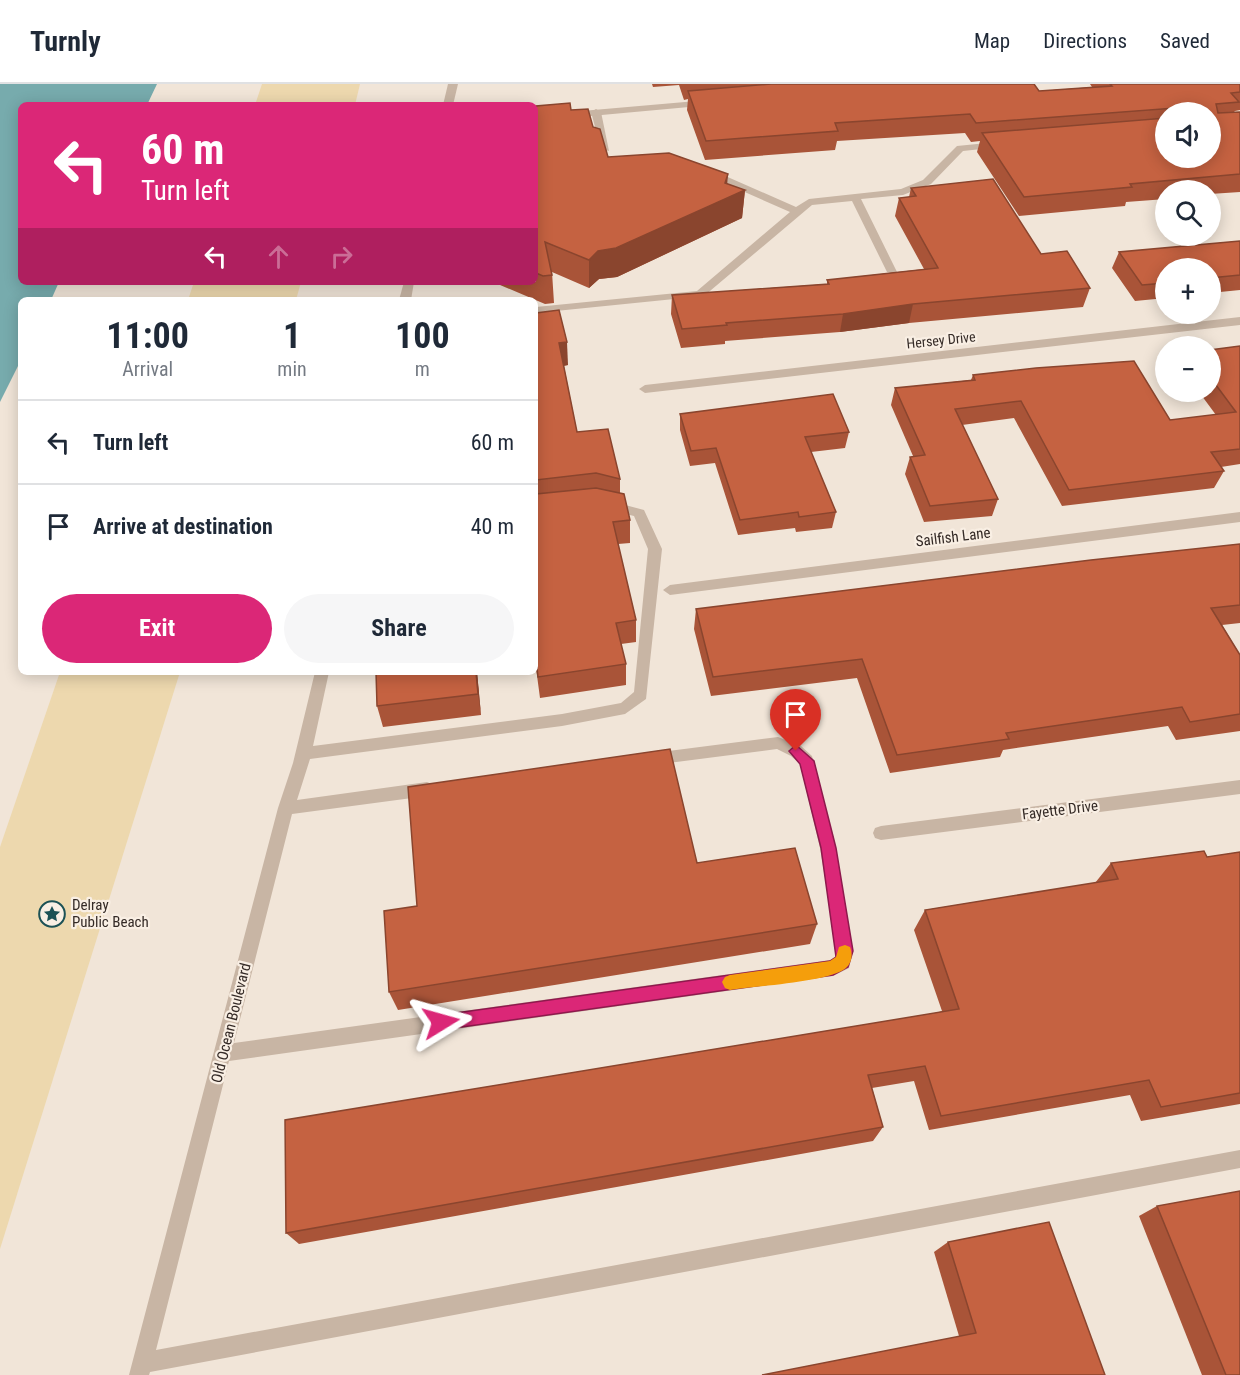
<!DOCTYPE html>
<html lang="en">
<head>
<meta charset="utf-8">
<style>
	body { margin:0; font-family:"Roboto Condensed",sans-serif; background:#f6f6f7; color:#1f2937; height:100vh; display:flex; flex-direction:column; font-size:22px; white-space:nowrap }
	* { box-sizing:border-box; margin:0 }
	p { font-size:20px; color:#747a83 }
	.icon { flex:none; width:33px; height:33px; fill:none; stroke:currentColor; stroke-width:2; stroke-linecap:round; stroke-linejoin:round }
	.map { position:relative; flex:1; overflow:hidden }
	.drawer { position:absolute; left:18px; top:213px; width:520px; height:378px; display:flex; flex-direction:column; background:#fff; border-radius:9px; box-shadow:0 3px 15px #0003 }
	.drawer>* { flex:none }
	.banner { position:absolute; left:18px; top:18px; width:520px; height:183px; border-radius:9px; box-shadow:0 3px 15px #0003; background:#db2777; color:#fff; overflow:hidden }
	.controls { position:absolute; left:1155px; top:18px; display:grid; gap:12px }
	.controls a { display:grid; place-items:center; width:66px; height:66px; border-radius:50%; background:#fff; box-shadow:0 3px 15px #0003; font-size:30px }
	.pin { position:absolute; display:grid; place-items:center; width:51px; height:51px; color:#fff; margin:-62px -26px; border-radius:50% 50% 50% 0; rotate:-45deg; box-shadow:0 0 6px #0007 }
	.pin .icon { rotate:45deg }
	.me { position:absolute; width:66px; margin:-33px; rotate:82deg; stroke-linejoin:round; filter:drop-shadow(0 0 4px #0008) }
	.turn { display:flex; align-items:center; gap:21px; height:126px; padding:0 24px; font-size:27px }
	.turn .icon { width:78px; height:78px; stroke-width:2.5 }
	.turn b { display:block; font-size:42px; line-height:51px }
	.lanes { display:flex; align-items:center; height:57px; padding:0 24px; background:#0003; justify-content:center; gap:30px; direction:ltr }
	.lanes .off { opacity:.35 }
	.eta { display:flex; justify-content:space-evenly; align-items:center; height:102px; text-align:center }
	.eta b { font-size:36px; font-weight:700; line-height:42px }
	.primary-button { display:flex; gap:12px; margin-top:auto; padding:12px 24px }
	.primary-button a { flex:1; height:69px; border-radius:36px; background:#db2777; color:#fff; font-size:24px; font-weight:700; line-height:69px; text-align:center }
	.primary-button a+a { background:#f6f6f7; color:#1f2937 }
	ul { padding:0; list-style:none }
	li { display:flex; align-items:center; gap:18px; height:84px; padding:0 24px; border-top:2px solid #e0e1e3 }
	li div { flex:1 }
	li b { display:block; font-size:22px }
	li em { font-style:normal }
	header { display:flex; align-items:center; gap:36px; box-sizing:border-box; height:84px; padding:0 30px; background:#fff; border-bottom:2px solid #e0e1e3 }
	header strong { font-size:28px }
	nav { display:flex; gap:33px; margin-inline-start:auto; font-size:21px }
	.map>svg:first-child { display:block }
	.sand { fill:#edd8ae }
	.water { fill:#77abad }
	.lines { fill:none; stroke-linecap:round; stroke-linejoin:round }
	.service { fill:#c8b5a4; fill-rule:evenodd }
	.minor { fill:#c8b5a4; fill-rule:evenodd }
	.wall { fill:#a95438; fill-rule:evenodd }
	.shaded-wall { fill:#8a452e }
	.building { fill:#c56241; stroke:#8a452e; stroke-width:1.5 }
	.route { fill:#db2777; stroke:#8e194d; stroke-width:1.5 }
	.slow { fill:#f59e0b }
	.labels { text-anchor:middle; stroke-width:4.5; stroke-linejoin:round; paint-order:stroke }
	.far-street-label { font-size:14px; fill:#342a26; stroke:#f9efe4 }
	.street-label { font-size:15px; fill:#342a26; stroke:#f9efe4 }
	.poi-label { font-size:15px; fill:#342a26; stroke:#f9efe4; text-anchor:start }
</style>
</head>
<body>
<header>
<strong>Turnly</strong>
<nav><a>Map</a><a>Directions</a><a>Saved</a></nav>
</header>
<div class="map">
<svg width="1240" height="1291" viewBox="0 0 1240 1291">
	<rect width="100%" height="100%" fill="#f1e5d8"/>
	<g class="sand">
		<polygon points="262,0 360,0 355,21 255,21"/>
		<polygon points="194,198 301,198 296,216 188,216"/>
		<polygon points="60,588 180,588 0,1165 0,763"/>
	</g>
	<polygon class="water" points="0,0 157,0 147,21 21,21 21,198 59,198 51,216 21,216 21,276 0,318"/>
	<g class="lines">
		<g class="service">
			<polygon points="596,25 601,28 609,67 601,65 591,28"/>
			<polygon points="997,58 1000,59 1000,63 963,67 931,100 903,111 861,115 897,188 896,190 887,188 852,117 812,121 704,212 536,229 536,223 697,207 790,128 706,91 706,87 714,87 796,123 809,115 901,105 923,96 957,62"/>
		</g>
		<g class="minor">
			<polygon points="448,0 458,0 453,21 443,21"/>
			<polygon points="708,16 713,19 711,21 536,37 536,31"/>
			<polygon points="404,198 414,198 411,216 399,216"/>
			<polygon points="1240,233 1240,241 645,309 639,305 645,301"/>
			<polygon points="610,417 644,426 662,465 646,615 625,630 562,642 310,675 297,716 427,698 432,700 435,705 432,710 427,712 292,730 234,959 830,876 835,873 837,867 820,764 800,680 791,672 777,665 653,681 648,680 645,675 648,670 653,669 778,653 801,662 812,672 836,764 853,867 849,884 833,892 229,977 156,1266 1240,1066 1240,1084 150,1288 149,1291 129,1291 278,724 293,679 315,588 329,588 313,662 562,630 621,619 634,608 648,465 634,432 605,425 604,422 605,419"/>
			<polygon points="1240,428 1240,438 670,511 663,506 670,501"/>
			<polygon points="1240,696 1240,710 881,756 875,754 873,749 875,744 881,742"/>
		</g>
	</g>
	<g class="wall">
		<path d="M 652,0 L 1034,0 L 1039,7 L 1092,3 L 1090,0 L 1240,0 L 1240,26 L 1235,27 L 1234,28 L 1240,28 L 1240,108 L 1210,110 L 1210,106 L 1166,106 L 1166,115 L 1126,118 L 1125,122 L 1019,132 L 977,68 L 980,57 L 971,58 L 965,49 L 837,57 L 835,66 L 705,76 L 687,26 L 688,15 L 684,16 L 679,1 L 653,3 ZM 1166,28 L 1210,28 L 1166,74 Z"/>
		<polygon points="536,22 571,26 593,43 608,73 727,100 745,106 742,134 617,193 599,195 589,204 552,188 554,219 545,220 493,198 536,198"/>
		<polygon points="911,104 1041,170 1090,204 1083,223 909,239 840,248 725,257 725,260 681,264 671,230 672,211 827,200 827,196 924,185 895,132 899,114 909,113"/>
		<polygon points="1240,157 1240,206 1210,209 1210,184 1166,184 1166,214 1135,217 1112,184 1119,168"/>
		<polygon points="536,229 568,281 564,282 577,348 620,395 620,409 630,436 630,459 618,460 636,536 636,558 621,560 626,580 626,601 540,614 536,584"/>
		<polygon points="1240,262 1240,380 1221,383 1224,387 1214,404 1062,422 1014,334 962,341 998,415 992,432 924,438 905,390 910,373 913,372 891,321 895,304 971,296 973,291 1170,336 1216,331 1199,308 1210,308 1210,266"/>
		<polygon points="680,330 849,348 845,364 811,368 836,428 832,444 796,448 795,444 738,451 715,379 690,382 680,346"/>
		<polygon points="1240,460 1240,539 1222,541 1240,571 1240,647 1176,656 1168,642 1003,666 1000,673 890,689 857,594 711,612 694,545 696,525"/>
		<polygon points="477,588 481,631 383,643 377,622"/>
		<polygon points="1240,768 1240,1020 1141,1037 1130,1011 929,1046 914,997 872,1004 883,1043 873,1057 299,1160 286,1149 942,927 914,846 925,826 1095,799 1111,779 1207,773"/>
		<polygon points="697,779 817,840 810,860 398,926 389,908"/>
		<polygon points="1157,1122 1240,1291 1202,1291 1139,1132"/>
		<polygon points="948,1158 1105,1291 959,1252 934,1168"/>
	</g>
	<g class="shaded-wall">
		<polygon points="728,90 726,115 745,106 742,134 617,193 599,195 589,204 589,176 598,167 725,99"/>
		<polygon points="913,220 909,239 840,248 843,230"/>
		<polygon points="567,258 568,281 560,282 559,259"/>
		<polygon points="476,588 477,588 481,631 478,610"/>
	</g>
	<g class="building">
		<polygon points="771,0 1034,0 1039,7 1112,2 1110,0 1240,0 1240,8 1231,9 1239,18 1216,20 1218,29 1240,28 1240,90 1130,100 1132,103 1024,113 982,49 1166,34 1166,74 1210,74 1210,28 1174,28 1175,24 976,39 970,30 835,39 838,47 706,57 688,7"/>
		<polygon points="570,19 571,26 588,25 593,43 600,45 608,73 669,69 728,90 725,99 745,106 616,164 598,167 589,176 545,158 552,191 543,192 536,189 536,22"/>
		<polygon points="993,95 1041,170 1067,167 1090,204 913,220 843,230 726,239 727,241 682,245 672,211 829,200 827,196 938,184 899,114 916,112 911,104"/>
		<polygon points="1240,157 1240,191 1210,194 1210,184 1166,184 1166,199 1142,201 1119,168"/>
		<polygon points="559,226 567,258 559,259 577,348 608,345 620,395 596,389 536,396 536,229"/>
		<polygon points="1240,262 1240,365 1211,368 1224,387 1069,406 1021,317 955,325 998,415 930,422 910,373 925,371 895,304 975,296 973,291 1036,284 1134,277 1170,336 1236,328 1210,293 1210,266"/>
		<polygon points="833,310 849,348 805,353 836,428 799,433 798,428 740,436 716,364 691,367 680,330"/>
		<polygon points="596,404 624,410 630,436 613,438 636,536 616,539 626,580 538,593 536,575 536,410"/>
		<polygon points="1240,460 1240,521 1211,524 1240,571 1240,630 1190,638 1182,623 1006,649 1009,655 897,671 862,575 713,593 696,525 1091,476"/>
		<polygon points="376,588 476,588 478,610 377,622"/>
		<polygon points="670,665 697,779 795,764 817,840 389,908 384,827 417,822 408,703"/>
		<polygon points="1204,767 1207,773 1240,768 1240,1009 1161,1023 1149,996 941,1032 925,982 868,991 883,1043 286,1149 285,1036 959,925 925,826 1118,795 1111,779"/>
		<polygon points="1240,1107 1240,1291 1226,1291 1157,1122"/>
		<polygon points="1049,1138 1105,1291 762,1291 976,1249 948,1158"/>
	</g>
	<polygon class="route" points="796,661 814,677 836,764 853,867 848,883 833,891 441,946 436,944 433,938 436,933 441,931 830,877 836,873 821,764 800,680 789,667"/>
	<path class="slow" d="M 845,861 L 850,863 C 853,870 852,879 846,884 C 830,898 755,902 730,906 L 725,904 L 722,898 L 725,893 L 730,891 L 830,877 L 836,873 L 839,863 Z"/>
	<defs>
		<g id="sight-ring" transform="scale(1.35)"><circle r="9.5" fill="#f9efe4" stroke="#1c5155" stroke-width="1.5"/><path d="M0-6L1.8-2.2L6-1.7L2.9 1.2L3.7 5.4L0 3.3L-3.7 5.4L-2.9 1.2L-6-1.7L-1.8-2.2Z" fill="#1c5155"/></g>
	</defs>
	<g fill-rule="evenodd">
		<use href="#sight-ring" x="52" y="830"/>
	</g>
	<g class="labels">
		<g class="far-street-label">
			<text transform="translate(941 256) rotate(-6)" y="5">Hersey Drive</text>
		</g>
		<g class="street-label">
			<text transform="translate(953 453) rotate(-7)" y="5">Sailfish Lane</text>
			<text transform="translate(1060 726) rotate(-7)" y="5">Fayette Drive</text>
			<text transform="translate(231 939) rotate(-76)" y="5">Old Ocean Boulevard</text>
		</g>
		<g class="poi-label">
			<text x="72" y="826">Delray<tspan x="72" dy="17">Public Beach</tspan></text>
		</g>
	</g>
</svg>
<div class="controls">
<a><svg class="icon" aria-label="sound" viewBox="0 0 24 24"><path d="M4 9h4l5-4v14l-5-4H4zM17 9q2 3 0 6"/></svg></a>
<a><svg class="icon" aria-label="search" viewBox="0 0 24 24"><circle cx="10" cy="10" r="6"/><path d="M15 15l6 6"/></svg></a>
<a>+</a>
<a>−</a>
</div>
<div class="pin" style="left:796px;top:667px;background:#d93025"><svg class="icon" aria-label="arrive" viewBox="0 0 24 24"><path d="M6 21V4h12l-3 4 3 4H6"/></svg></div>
<svg class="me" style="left:441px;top:938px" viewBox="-20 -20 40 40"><path d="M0-17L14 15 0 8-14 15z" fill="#db2777" stroke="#fff" stroke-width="4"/></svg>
<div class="banner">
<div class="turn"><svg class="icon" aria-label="left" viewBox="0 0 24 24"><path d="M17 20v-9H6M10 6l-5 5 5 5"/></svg><div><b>60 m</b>Turn left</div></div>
<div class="lanes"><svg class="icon" aria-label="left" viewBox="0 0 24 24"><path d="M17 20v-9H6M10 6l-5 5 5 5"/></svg><svg class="icon off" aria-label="ahead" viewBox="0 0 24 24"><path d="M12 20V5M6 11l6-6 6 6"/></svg><svg class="icon off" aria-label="right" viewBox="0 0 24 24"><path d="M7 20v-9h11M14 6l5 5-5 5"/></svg></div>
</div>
<section class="drawer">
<div class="eta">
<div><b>11:00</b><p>Arrival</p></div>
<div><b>1</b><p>min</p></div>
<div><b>100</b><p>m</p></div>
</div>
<ul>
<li><svg class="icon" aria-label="left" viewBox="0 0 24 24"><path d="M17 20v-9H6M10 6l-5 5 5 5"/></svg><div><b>Turn left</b></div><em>60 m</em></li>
<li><svg class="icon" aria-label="arrive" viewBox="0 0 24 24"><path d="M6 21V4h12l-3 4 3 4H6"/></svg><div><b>Arrive at destination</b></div><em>40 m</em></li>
</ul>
<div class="primary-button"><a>Exit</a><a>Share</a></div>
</section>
</div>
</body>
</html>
